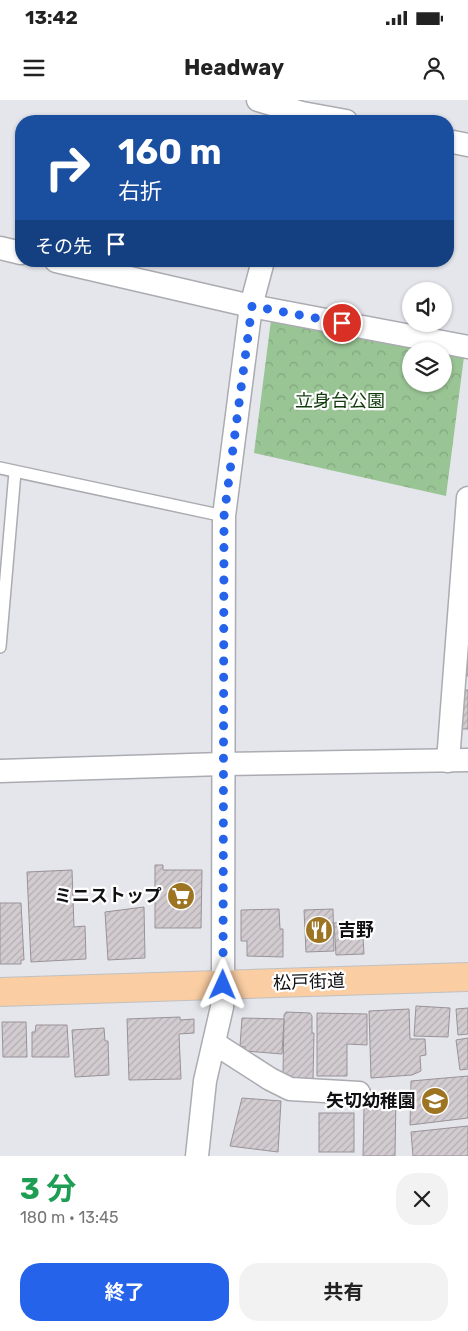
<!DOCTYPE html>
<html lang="ja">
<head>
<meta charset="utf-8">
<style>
	body { margin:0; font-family:Rubik,"Noto Sans JP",sans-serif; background:#f2f2f2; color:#222; height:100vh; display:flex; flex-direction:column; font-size:19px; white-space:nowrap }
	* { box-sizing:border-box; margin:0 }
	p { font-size:16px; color:#767676 }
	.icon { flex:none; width:28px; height:28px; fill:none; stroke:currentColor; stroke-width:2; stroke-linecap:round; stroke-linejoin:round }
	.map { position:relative; height:1056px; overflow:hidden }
	.drawer { display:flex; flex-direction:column; background:#fff; flex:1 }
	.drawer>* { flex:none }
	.guide { position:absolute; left:15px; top:15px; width:439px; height:152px; border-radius:20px; box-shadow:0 1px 4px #0004; background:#1a4fa0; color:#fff; overflow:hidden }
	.fabs { position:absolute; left:402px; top:182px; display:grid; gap:10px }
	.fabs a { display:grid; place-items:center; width:50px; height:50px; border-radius:50%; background:#fff; box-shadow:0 1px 4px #0004; font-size:25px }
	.pin { position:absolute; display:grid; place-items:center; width:42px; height:42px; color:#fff; margin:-21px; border:2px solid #fff; border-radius:50%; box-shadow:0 1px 5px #0007 }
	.me { position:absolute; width:55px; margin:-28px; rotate:1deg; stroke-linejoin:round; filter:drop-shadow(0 0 4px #0008) }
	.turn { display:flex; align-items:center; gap:18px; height:105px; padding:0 20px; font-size:22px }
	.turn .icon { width:65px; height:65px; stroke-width:2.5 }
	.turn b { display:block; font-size:35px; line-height:42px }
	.then { display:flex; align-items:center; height:48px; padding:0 20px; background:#0003; gap:10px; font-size:19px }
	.round { display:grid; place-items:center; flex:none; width:52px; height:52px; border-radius:20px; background:#f2f2f2 }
	.overview { display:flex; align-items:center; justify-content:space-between; height:85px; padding:0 20px }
	h1 { font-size:30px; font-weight:700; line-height:38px; color:#1e9e55 }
	.cta { display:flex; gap:10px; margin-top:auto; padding:10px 20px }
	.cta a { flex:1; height:58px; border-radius:20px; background:#2563eb; color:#fff; font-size:20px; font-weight:700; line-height:58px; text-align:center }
	.cta a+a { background:#f2f2f2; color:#222 }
	.status { display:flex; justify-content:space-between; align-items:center; height:35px; padding:0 25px; background:#fff; direction:ltr }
	.status svg { height:14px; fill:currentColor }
	header { display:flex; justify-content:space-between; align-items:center; height:65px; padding:0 20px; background:#fff; font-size:22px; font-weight:700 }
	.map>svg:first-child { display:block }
	.park { fill:url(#park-crowns); fill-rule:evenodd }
	.building { fill:url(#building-hatch); stroke:#999397 }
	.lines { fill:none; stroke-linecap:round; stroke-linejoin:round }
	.service-casing { stroke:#ababb2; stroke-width:14 }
	.minor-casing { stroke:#ababb2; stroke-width:25 }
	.primary-casing { stroke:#c1c1c1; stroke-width:30 }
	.service { stroke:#fff; stroke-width:11 }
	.minor { stroke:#fff; stroke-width:22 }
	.primary { stroke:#facda2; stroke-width:28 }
	.route { stroke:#2563eb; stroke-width:9; stroke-dasharray:0 16.2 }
	.labels { text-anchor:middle; stroke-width:4.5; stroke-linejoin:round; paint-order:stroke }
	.park-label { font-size:18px; fill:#103c0b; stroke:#fff }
	.poi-label { font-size:18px; font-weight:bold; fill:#101012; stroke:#fff; text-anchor:end }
	.street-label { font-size:18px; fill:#101012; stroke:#fff }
</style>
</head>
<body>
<div class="status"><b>13:42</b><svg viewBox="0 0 49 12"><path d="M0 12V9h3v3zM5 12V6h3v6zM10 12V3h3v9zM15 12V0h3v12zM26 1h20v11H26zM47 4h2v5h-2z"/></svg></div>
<header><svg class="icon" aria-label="menu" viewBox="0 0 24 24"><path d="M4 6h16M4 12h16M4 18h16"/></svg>Headway<svg class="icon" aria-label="person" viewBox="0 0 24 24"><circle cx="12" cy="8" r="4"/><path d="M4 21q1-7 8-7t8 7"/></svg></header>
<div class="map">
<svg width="468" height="1056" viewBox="0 0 468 1056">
	<defs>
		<pattern id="park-crowns" width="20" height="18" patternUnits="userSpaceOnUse" patternTransform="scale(1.25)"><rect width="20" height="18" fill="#99c494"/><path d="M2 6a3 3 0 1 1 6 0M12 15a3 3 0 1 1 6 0" fill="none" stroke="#83a77f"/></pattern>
		<pattern id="building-hatch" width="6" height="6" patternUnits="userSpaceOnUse" patternTransform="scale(1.25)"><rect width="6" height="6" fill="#d2ccd0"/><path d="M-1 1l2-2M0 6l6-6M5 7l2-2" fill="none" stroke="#b3aeb2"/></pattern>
	</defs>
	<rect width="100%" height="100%" fill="#e5e6ec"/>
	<path class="park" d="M 271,220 L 465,249 L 446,396 L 254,353 ZM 411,251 L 444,251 L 444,284 L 411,284 Z"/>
	<g class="building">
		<polygon points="468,542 468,576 464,575"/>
		<polygon points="464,590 468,590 468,629 461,629"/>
		<polygon points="155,765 163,765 163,770 202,770 201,828 155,828"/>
		<polygon points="72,770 74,827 85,826 86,859 31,862 27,772"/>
		<polygon points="0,803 21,803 24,860 21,860 21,864 0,864"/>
		<polygon points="144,807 145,858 108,860 105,812"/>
		<polygon points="279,809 280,829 283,829 283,857 247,856 247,841 241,841 241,810"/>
		<polygon points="333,809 334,851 306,852 304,810"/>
		<polygon points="362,821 364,854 336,855 334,823"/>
		<polygon points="416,906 450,908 448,937 414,936"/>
		<polygon points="468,908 468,934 458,935 456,909"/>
		<polygon points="409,909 410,939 425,939 426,955 420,956 421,971 412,975 371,978 369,911"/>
		<polygon points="286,912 310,913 312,916 312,933 314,933 313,979 287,979 287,974 283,974 284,915"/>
		<polygon points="317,913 367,914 367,945 347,944 347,976 317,976"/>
		<polygon points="180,917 180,920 194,919 194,933 179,934 181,979 129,980 127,919"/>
		<polygon points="242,918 284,919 282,954 245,951 245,947 240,946"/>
		<polygon points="2,922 26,922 27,957 3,957"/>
		<polygon points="36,925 67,925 69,957 32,957 32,932 35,932"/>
		<polygon points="104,928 105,941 108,941 109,975 75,977 72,930"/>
		<polygon points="468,938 468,969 460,970 456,940"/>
		<polygon points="468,976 468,1018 410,1025 411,981"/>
		<polygon points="374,995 396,996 395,1056 363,1056 364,1008 374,1010"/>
		<polygon points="242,998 281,1001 278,1052 230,1046"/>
		<rect x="319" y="1013" width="35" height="39"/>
		<polygon points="468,1026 468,1056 413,1056 411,1032"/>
	</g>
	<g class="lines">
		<g class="service-casing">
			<g id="service">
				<polyline points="0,368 224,416"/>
				<polyline points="0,547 15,372"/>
			</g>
		</g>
		<g class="minor-casing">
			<g id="minor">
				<polyline points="258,0 302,13 346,21"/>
				<polyline points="448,41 468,45"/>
				<polyline points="0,148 21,153"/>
				<polyline points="56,161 251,206 468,247"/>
				<polyline points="448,661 468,398"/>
				<polyline points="0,671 222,664 468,660"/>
				<polyline points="214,943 270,979 290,989 359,993"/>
				<polyline points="197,1056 205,981 222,907 223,885 224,416 251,206 263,161"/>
			</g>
		</g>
		<g class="primary-casing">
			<polyline id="primary" points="0,892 468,877"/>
		</g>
		<use href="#service" class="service"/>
		<use href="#minor" class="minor"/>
		<use href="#primary" class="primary"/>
	</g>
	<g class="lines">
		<polyline class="route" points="223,885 224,416 252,206 342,223"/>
	</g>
	<defs>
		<g id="supermarket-disc" transform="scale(1.4375)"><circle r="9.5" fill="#9d7422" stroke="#fff"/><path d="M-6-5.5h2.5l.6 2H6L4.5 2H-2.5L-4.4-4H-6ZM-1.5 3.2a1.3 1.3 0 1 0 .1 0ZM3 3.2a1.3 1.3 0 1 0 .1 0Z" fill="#fff"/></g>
		<g id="restaurant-disc" transform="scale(1.4375)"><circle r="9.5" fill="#9d7422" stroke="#fff"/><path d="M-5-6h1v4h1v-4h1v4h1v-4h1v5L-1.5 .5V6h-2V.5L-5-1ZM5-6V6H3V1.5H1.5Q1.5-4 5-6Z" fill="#fff"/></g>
		<g id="school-disc" transform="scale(1.4375)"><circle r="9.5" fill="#9d7422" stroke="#fff"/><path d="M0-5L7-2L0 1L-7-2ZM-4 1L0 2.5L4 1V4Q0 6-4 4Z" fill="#fff"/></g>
	</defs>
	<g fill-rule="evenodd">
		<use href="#supermarket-disc" x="181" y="796"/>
		<use href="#restaurant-disc" x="319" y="830"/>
		<use href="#school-disc" x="435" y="1001"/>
	</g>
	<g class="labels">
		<g class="park-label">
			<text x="340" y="307">立身台公園</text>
		</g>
		<g class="poi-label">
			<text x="162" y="802">ミニストップ</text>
			<text x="338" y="836" text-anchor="start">吉野</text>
			<text x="416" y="1007">矢切幼稚園</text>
		</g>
		<g class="street-label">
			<text transform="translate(309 882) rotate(-2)" y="6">松戸街道</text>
		</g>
	</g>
</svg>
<div class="fabs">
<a><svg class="icon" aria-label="sound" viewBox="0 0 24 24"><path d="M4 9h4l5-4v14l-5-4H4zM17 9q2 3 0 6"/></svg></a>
<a><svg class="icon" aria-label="layers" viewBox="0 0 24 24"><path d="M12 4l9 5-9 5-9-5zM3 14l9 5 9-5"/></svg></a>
</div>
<div class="pin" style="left:342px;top:223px;background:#d93025"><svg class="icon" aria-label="arrive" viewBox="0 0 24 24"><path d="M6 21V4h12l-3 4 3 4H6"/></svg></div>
<svg class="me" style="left:223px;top:885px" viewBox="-20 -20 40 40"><path d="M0-17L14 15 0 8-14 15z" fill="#2563eb" stroke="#fff" stroke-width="4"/></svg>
<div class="guide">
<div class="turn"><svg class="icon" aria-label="right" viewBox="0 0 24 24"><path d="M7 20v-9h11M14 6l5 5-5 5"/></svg><div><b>160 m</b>右折</div></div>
<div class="then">その先<svg class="icon" aria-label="arrive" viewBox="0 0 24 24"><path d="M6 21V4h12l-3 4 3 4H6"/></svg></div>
</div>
</div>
<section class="drawer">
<div class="overview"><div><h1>3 分</h1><p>180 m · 13:45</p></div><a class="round"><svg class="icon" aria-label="close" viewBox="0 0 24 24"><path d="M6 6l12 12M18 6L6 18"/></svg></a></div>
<div class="cta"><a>終了</a><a>共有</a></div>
</section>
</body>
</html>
